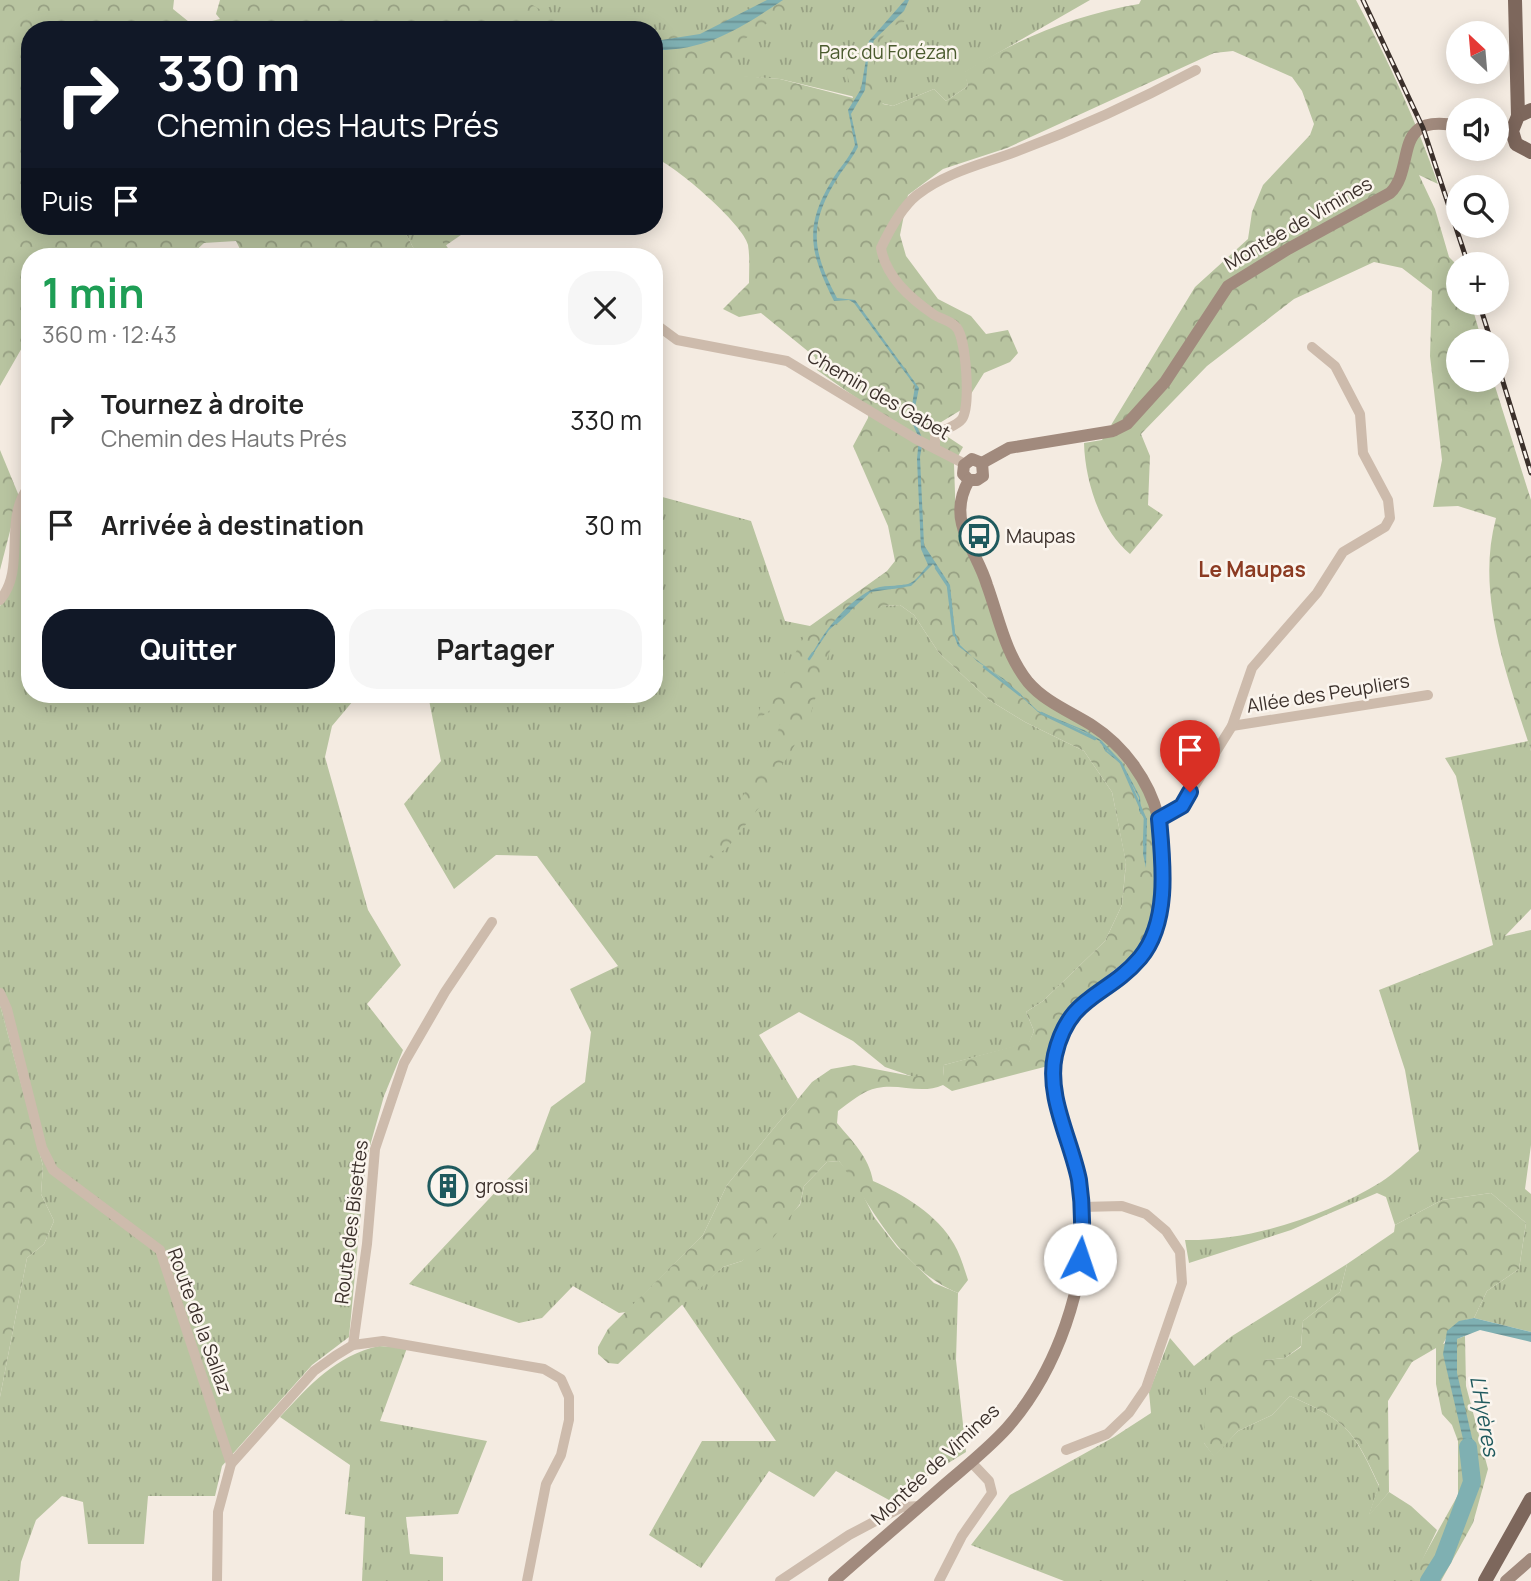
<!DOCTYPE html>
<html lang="fr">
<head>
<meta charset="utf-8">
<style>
	body { margin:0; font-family:Manrope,sans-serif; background:#f6f6f6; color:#222; height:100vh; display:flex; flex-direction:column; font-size:26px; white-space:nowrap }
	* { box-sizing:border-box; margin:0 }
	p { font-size:23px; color:#767676 }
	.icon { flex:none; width:38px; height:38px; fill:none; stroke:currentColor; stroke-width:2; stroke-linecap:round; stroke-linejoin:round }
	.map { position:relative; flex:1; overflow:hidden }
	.sheet { position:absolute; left:21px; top:248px; width:642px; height:455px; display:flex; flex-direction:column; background:#fff; border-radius:28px; box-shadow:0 4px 18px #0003 }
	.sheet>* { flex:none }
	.hud { position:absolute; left:21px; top:21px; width:642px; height:214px; border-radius:28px; box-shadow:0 4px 18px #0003; background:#111827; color:#fff; overflow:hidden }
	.needle { width:46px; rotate:334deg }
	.fabs { position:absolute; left:1446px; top:21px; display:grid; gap:14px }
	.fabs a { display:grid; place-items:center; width:63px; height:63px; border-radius:50%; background:#fff; box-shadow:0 4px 18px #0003; font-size:35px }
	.pin { position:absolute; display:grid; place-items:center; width:60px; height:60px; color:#fff; margin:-72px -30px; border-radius:50% 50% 50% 0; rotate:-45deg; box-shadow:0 0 7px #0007 }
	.pin .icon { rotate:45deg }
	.me { position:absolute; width:77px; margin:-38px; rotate:4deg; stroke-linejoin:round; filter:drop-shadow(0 0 5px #0008) }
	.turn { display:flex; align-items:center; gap:24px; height:147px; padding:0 21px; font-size:32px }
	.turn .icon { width:91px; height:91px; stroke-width:2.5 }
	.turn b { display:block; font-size:49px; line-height:60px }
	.then { display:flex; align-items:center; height:66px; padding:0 21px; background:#0003; gap:14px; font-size:26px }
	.round { display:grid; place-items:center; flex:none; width:74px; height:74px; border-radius:28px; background:#f6f6f6 }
	.summary { display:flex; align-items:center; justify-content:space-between; height:119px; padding:0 21px }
	h1 { font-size:42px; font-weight:700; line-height:52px; color:#1e9e55 }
	.cta { display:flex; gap:14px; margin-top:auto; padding:14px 21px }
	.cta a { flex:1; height:80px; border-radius:28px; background:#111827; color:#fff; font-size:28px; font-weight:700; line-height:80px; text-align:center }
	.cta a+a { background:#f6f6f6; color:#222 }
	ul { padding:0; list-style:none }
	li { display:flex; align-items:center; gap:21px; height:105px; padding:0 21px }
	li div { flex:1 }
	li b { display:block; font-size:26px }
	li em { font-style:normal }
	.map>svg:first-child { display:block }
	.grass { fill:url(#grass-tufts) }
	.forest { fill:url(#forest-crowns) }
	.water { fill:url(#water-rules) }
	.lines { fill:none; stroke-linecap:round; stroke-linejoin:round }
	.stream { stroke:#7fb0b2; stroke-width:2.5 }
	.river { stroke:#7fb0b2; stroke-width:18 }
	.street { stroke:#cdbbac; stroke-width:10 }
	.secondary { stroke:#a18a7d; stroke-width:12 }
	.primary { stroke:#7d675c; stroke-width:14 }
	.rail-casing { stroke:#3b302b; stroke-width:5 }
	.rail { stroke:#fbf5ee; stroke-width:2.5; stroke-dasharray:8; stroke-linecap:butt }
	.route-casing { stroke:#114b97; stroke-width:18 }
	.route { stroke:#1a73e8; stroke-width:12 }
	.labels { text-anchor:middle; stroke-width:5; stroke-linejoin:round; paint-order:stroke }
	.park-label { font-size:19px; fill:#4a5a2e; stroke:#fbf5ee }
	.street-label { font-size:19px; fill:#3b302b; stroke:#fbf5ee }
	.poi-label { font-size:19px; fill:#3b302b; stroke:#fbf5ee; text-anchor:start }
	.neighbourhood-label { font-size:21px; font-weight:bold; fill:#8c3b22; stroke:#fbf5ee }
	.water-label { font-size:21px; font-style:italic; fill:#1f5a5e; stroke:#fbf5ee }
</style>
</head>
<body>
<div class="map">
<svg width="1531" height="1581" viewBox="0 0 1531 1581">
	<defs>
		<pattern id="grass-tufts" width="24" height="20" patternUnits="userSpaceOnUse" patternTransform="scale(1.75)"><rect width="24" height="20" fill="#b8c4a0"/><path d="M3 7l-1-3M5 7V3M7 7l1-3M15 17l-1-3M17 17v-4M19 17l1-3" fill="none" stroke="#97a083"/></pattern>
		<pattern id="forest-crowns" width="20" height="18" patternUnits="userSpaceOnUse" patternTransform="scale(1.75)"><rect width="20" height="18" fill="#b8c4a0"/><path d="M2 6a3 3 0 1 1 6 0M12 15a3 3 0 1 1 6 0" fill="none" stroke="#97a083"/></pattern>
		<pattern id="water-rules" width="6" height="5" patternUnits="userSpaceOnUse" patternTransform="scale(1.75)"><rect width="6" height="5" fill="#7fb0b2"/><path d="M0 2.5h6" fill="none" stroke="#699091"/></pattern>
	</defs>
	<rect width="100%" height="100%" fill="#f4ebe1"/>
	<g class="grass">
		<polygon points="476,0 1090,0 965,72 968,86 946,101 934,89 893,106 780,79 655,71 654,30 469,30"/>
		<polygon points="402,226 433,226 454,257 418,257"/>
		<polygon points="30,490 30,695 358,695 332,726 325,757 368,910 401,965 367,1004 403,1050 384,1096 366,1160 349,1337 312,1365 222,1466 215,1496 148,1496 144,1544 88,1544 83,1502 62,1496 36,1520 21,1562 19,1581 0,1581 0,1397 27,1258 44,1244 54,1221 41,1194 43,1166 0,1005 0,606 15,580 20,515"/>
		<polygon points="655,495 751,521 785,621 810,626 882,606 900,605 914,615 939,653 989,700 1025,722 1084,751 1112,792 1126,862 1122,905 1105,941 1043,1001 1026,1012 1034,1031 1029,1043 944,1065 943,1076 911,1076 885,1067 853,1041 799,1012 759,1035 798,1099 727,1185 703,1235 626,1312 619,1313 573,1286 542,1318 519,1323 409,1284 535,1150 551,1107 585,1082 591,1032 570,989 618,966 537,856 496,855 454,889 404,804 441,761 428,695 654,695"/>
		<path d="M 1528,741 L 1531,751 L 1531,909 L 1505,936 L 1531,930 L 1531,1145 L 1525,1189 L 1531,1194 L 1531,1332 L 1474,1318 L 1487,1291 L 1519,1269 L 1526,1223 L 1491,1193 L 1442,1200 L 1395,1225 L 1386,1197 L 1377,1193 L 1291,1230 L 1189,1263 L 1185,1240 C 1251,1241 1326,1216 1381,1182 C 1395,1173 1407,1161 1419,1151 L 1405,1070 L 1379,990 L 1493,945 L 1456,776 L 1445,758 Z"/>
		<polygon points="839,1161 856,1181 874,1217 897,1247 934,1283 958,1293 956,1360 966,1452 889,1500 836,1471 814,1497 769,1471 701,1568 649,1535 702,1441 776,1441 681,1303 723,1267 742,1261 800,1205 804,1186 827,1162"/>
		<path d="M 1347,1264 L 1340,1292 L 1303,1321 L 1301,1346 L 1285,1358 L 1265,1360 L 1204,1443 L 1214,1456 L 1238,1431 L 1272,1415 L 1290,1396 C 1347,1421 1353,1429 1379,1486 L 1369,1515 L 1389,1492 L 1411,1506 L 1437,1530 L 1412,1581 L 1064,1581 L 971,1545 L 1010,1495 L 1114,1437 L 1151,1413 L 1149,1392 L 1170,1338 L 1194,1366 L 1232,1336 Z"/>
		<path d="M 379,1346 L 407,1348 L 380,1421 L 487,1441 L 458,1514 L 406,1517 L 410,1554 L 443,1557 L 443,1581 L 362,1581 L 365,1517 L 345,1514 L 350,1465 L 280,1417 C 310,1385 335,1356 379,1346 Z"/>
	</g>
	<g class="forest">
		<polygon points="0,0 174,0 173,9 199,30 30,30 30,226 402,226 418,257 244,257 236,241 204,243 189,257 30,257 30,295 23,346 0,386"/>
		<polygon points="220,0 524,0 553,17 594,30 209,30 212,21 220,19 216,14"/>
		<path d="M 762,0 L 800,0 L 739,43 L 732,75 L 780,79 L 853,98 L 846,70 L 854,55 L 868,58 L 881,23 L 901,0 L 914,0 L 904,22 C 872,29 866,81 883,104 L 893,106 L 934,89 L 946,101 L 968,86 L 964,72 C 1019,38 1075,15 1139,4 L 1141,0 L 1356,0 C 1388,60 1416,120 1438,184 L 1419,175 L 1435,209 L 1449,257 L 1458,266 L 1458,303 L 1471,303 L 1482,341 L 1458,341 L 1458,380 L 1493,380 L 1531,500 L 1531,751 C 1508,677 1475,596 1496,518 L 1458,506 L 1433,507 L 1442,460 L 1430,356 L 1432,291 L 1402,268 L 1374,262 L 1294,299 L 1207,366 L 1141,434 L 1150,456 L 1148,505 L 1163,515 L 1130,554 C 1100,529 1085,481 1084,443 L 1102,440 L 1195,287 L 1248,239 L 1252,212 L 1263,185 L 1310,135 L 1314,124 L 1302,91 L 1292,77 L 1233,51 L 1214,53 L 1007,148 L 943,169 L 908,195 L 900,235 L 906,256 L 938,299 L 971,316 L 986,334 L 1008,330 L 1018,353 L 1010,362 L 984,373 L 961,410 L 933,427 L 963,447 L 954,464 L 956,522 L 1022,682 L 1094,726 L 1144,787 L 1158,828 L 1163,867 L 1146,944 L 1076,1001 L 1052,1040 L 1048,1066 L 952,1091 L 943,1085 C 921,1095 900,1083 877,1088 C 864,1090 849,1103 838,1111 L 837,1123 C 852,1141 869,1157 873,1181 C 903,1194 938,1215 954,1244 C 960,1254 964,1268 968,1280 L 958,1293 C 900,1269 874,1209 839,1161 L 827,1162 L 804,1186 L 800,1204 L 769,1243 L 742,1261 L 723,1267 L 618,1364 L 608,1363 L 598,1354 L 598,1347 L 608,1329 L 703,1235 L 727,1185 L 812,1082 L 831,1069 L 854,1065 L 911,1076 L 943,1076 L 944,1065 L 1029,1042 L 1034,1031 L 1026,1012 L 1043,1001 L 1105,941 L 1122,905 L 1126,863 L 1112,792 L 1084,751 L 1025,722 L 989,700 L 939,653 L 914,615 L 900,605 L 882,606 L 860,619 L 831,647 L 809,719 L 788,757 L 774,775 L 765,800 L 728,847 L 706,863 L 777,734 L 786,706 L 776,706 L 757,720 L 761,704 L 779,683 L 810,626 L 887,571 L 895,561 L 888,526 L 853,446 L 868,418 L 869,407 L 817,370 L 815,357 L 761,313 L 739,317 L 723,309 L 749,283 C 749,271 750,257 748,245 C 744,225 675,165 655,158 L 655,32 L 704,30 Z"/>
		<polygon points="433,226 474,226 445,246"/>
		<polygon points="0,450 19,496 0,570"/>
		<polygon points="0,1005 43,1166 41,1194 54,1221 44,1244 27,1258 0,1397"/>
		<path d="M 1491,1193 L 1526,1223 L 1519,1269 L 1487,1291 L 1474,1318 C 1451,1323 1453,1327 1443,1344 L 1465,1336 L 1466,1386 L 1488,1469 L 1473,1523 L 1441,1581 L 1410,1581 L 1458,1495 L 1458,1441 L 1452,1425 L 1442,1414 L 1436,1384 L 1436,1348 L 1412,1362 L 1388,1401 L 1389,1492 L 1368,1517 L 1379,1485 C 1353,1429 1347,1421 1290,1396 L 1272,1415 L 1238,1431 L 1214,1457 L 1204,1443 L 1206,1387 L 1216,1367 L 1251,1348 L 1265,1360 L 1285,1358 L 1301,1347 L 1303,1321 L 1340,1292 L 1347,1264 L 1394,1232 L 1395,1225 L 1442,1200 Z"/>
	</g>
	<g class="water">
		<path d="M 767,0 L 783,0 C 742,27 707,51 655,50 L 655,41 L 700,34 Z"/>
		<path d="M 905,0 L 909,0 L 904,11 L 874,40 L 868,60 L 865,90 L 851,114 L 858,147 C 853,157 846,165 840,174 C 808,223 811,249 837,298 L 855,300 L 919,388 L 913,417 L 923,440 L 920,457 L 924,545 L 950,585 L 955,633 L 960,645 L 978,662 L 1004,679 L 1038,711 L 1084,730 L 1102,741 L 1106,750 L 1122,763 L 1140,797 L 1141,811 L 1147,819 L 1146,868 L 1143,854 L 1145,819 L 1139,811 L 1139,798 L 1121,764 L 1105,751 L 1101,742 L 1083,731 L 1038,712 L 1001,678 L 958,646 L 954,635 L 949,587 L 933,564 L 911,586 L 871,592 L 829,630 L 809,660 C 822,634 844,604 871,590 C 882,584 897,587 908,584 C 916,582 923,570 928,565 L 921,549 L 917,459 L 919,438 L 910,418 L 915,386 L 854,303 L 849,300 L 834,301 C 811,255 803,228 831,182 C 838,169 849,159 855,145 L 848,110 L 861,89 L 869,41 Z"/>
		<polygon points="1474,1318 1531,1332 1531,1342 1480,1330 1457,1339 1457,1373 1479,1468 1464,1469 1463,1439 1443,1354 1447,1331 1459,1321"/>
	</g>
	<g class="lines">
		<g class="stream">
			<polyline points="936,568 948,586 954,635"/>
			<polyline points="890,588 904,586"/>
			<polyline points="836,623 849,611"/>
			<polyline points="809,659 813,653"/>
			<polyline points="984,667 1020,695"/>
			<polyline points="1041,713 1095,739"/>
			<polyline points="1101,742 1121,763 1145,818 1144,845"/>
		</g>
		<polyline class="river" points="1429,1581 1443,1559 1472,1482 1468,1447"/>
		<g class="street">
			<polyline points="654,323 677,340 787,361 916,439 965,464"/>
			<path d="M 935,447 L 935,436 C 942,429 956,427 962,419 C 971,406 966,340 957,328 C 952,321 940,319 933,314 C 910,298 886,277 881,248 C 889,231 902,207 917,195 C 947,172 980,165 1015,152 C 1077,129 1138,101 1196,70"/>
			<path d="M 0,600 C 27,568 2,518 30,485"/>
			<polyline points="1232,726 1428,695"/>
			<polyline points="1159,819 1182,806 1232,726 1252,668 1317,593 1343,552 1385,527 1390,518 1388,500 1363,453 1360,414 1335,366 1312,347"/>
			<polyline points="0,993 7,1009 42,1148 53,1170 160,1250 231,1464"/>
			<polyline points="353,1345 367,1244 375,1149 404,1063 445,992 492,922"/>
			<polyline points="1066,1450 1107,1434 1129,1413 1146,1388 1182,1283 1180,1252 1166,1231 1146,1214 1122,1206 1082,1207"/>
			<polyline points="217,1581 218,1512 231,1464 314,1371 335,1356 353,1345 383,1341 544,1369 561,1379 569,1397 569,1420 561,1455 546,1484 527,1581"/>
			<polyline points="780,1581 849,1535 902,1507 920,1506"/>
			<polyline points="939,1581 962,1536 992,1493 989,1481 971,1462"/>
		</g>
		<g class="secondary">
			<polyline points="1496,132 1512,131"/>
			<path d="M 982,463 L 1009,448 L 1113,431 L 1127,424 L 1165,382 L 1228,286 L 1288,249 L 1390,193 C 1417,167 1390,112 1458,126"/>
			<polyline points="969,480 963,474 964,465 972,459 982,463"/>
			<polyline points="969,480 977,480 983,476 982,463"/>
			<path d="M 834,1581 C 870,1549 907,1518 943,1486 C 965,1467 988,1449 1007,1428 C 1057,1371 1088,1283 1083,1208 C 1078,1151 1043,1096 1060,1040 C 1071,1003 1105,989 1132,966 C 1166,935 1170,858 1158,816 C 1149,781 1124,746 1093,726 C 1071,712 1045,702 1028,682 C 1005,653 999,618 987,585 C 981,564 967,545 962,524 C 958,508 961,494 969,480"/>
			<polyline points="1506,1581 1531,1559"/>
		</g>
		<g class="primary">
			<polyline points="1515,0 1518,116"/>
			<polyline points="1531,110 1518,116 1512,131 1516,144 1531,152"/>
			<polyline points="1485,1581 1531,1499"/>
		</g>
		<g class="rail-casing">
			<g id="rail">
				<polyline points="1363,0 1423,128 1468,264"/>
				<polyline points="1479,303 1491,341"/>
				<polyline points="1496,359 1531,473"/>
			</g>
		</g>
		<use href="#rail" class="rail"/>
	</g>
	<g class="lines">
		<g class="route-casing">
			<path id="route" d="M 1080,1259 C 1083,1232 1083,1207 1079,1180 C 1071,1140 1046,1096 1055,1055 C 1069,994 1106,998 1140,958 C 1170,922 1163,863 1159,819 L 1182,806 L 1190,792"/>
		</g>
		<use href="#route" class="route"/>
	</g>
	<defs>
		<g id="bus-ring" transform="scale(2.0125)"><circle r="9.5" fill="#fbf5ee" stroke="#1f5a5e" stroke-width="1.5"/><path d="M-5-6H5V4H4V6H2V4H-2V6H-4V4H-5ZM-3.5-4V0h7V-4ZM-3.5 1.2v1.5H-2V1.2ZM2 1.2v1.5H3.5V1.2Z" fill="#1f5a5e"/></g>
		<g id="building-ring" transform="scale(2.0125)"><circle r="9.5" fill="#fbf5ee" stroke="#1f5a5e" stroke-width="1.5"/><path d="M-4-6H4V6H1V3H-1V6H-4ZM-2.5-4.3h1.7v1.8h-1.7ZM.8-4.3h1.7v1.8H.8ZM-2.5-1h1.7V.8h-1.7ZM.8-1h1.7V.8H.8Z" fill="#1f5a5e"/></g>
	</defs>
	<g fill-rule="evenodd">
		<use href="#bus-ring" x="979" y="536"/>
		<use href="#building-ring" x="448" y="1186"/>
	</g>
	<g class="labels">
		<g class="park-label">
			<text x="888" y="59">Parc du Forézan</text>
		</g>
		<g class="street-label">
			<text transform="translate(1298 223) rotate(-30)" y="7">Montée de Vimines</text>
			<text transform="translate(879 394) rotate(30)" y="7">Chemin des Gabet</text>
			<text transform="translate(1328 693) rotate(-9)" y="7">Allée des Peupliers</text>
			<text transform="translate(351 1222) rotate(-83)" y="7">Route des Bisettes</text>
			<text transform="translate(200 1321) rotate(70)" y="7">Route de la Sallaz</text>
			<text transform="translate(935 1464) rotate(-43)" y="7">Montée de Vimines</text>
		</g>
		<g class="poi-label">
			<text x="1006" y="543">Maupas</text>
			<text x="475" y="1193">grossi</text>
		</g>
		<g class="neighbourhood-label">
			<text x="1252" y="577">Le Maupas</text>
		</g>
		<g class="water-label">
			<text transform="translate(1484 1416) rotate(80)" y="7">L'Hyères</text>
		</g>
	</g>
</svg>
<div class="fabs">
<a><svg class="needle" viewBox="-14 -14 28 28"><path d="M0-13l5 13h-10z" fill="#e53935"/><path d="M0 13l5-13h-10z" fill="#767676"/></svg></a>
<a><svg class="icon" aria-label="sound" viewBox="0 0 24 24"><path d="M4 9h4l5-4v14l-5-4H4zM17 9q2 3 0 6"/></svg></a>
<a><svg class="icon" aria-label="search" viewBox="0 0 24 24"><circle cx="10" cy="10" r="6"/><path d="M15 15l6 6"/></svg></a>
<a>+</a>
<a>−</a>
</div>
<div class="pin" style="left:1190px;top:792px;background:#d93025"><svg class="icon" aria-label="arrive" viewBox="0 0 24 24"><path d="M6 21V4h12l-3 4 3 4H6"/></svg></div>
<svg class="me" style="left:1080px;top:1259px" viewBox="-20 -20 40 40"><circle r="19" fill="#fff"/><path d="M0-13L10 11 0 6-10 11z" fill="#1a73e8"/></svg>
<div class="hud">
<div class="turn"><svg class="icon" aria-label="right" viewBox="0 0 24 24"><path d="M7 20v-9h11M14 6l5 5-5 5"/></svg><div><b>330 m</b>Chemin des Hauts Prés</div></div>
<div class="then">Puis<svg class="icon" aria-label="arrive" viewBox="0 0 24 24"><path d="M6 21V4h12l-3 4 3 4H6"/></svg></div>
</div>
<section class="sheet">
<div class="summary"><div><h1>1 min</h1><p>360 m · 12:43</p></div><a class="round"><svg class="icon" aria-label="close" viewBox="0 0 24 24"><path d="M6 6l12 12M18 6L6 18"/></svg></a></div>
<ul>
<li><svg class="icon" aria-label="right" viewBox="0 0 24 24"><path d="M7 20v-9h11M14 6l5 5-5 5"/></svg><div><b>Tournez à droite</b><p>Chemin des Hauts Prés</p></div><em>330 m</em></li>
<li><svg class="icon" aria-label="arrive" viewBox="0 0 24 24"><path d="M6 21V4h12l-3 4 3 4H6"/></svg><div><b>Arrivée à destination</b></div><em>30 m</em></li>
</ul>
<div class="cta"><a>Quitter</a><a>Partager</a></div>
</section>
</div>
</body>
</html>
